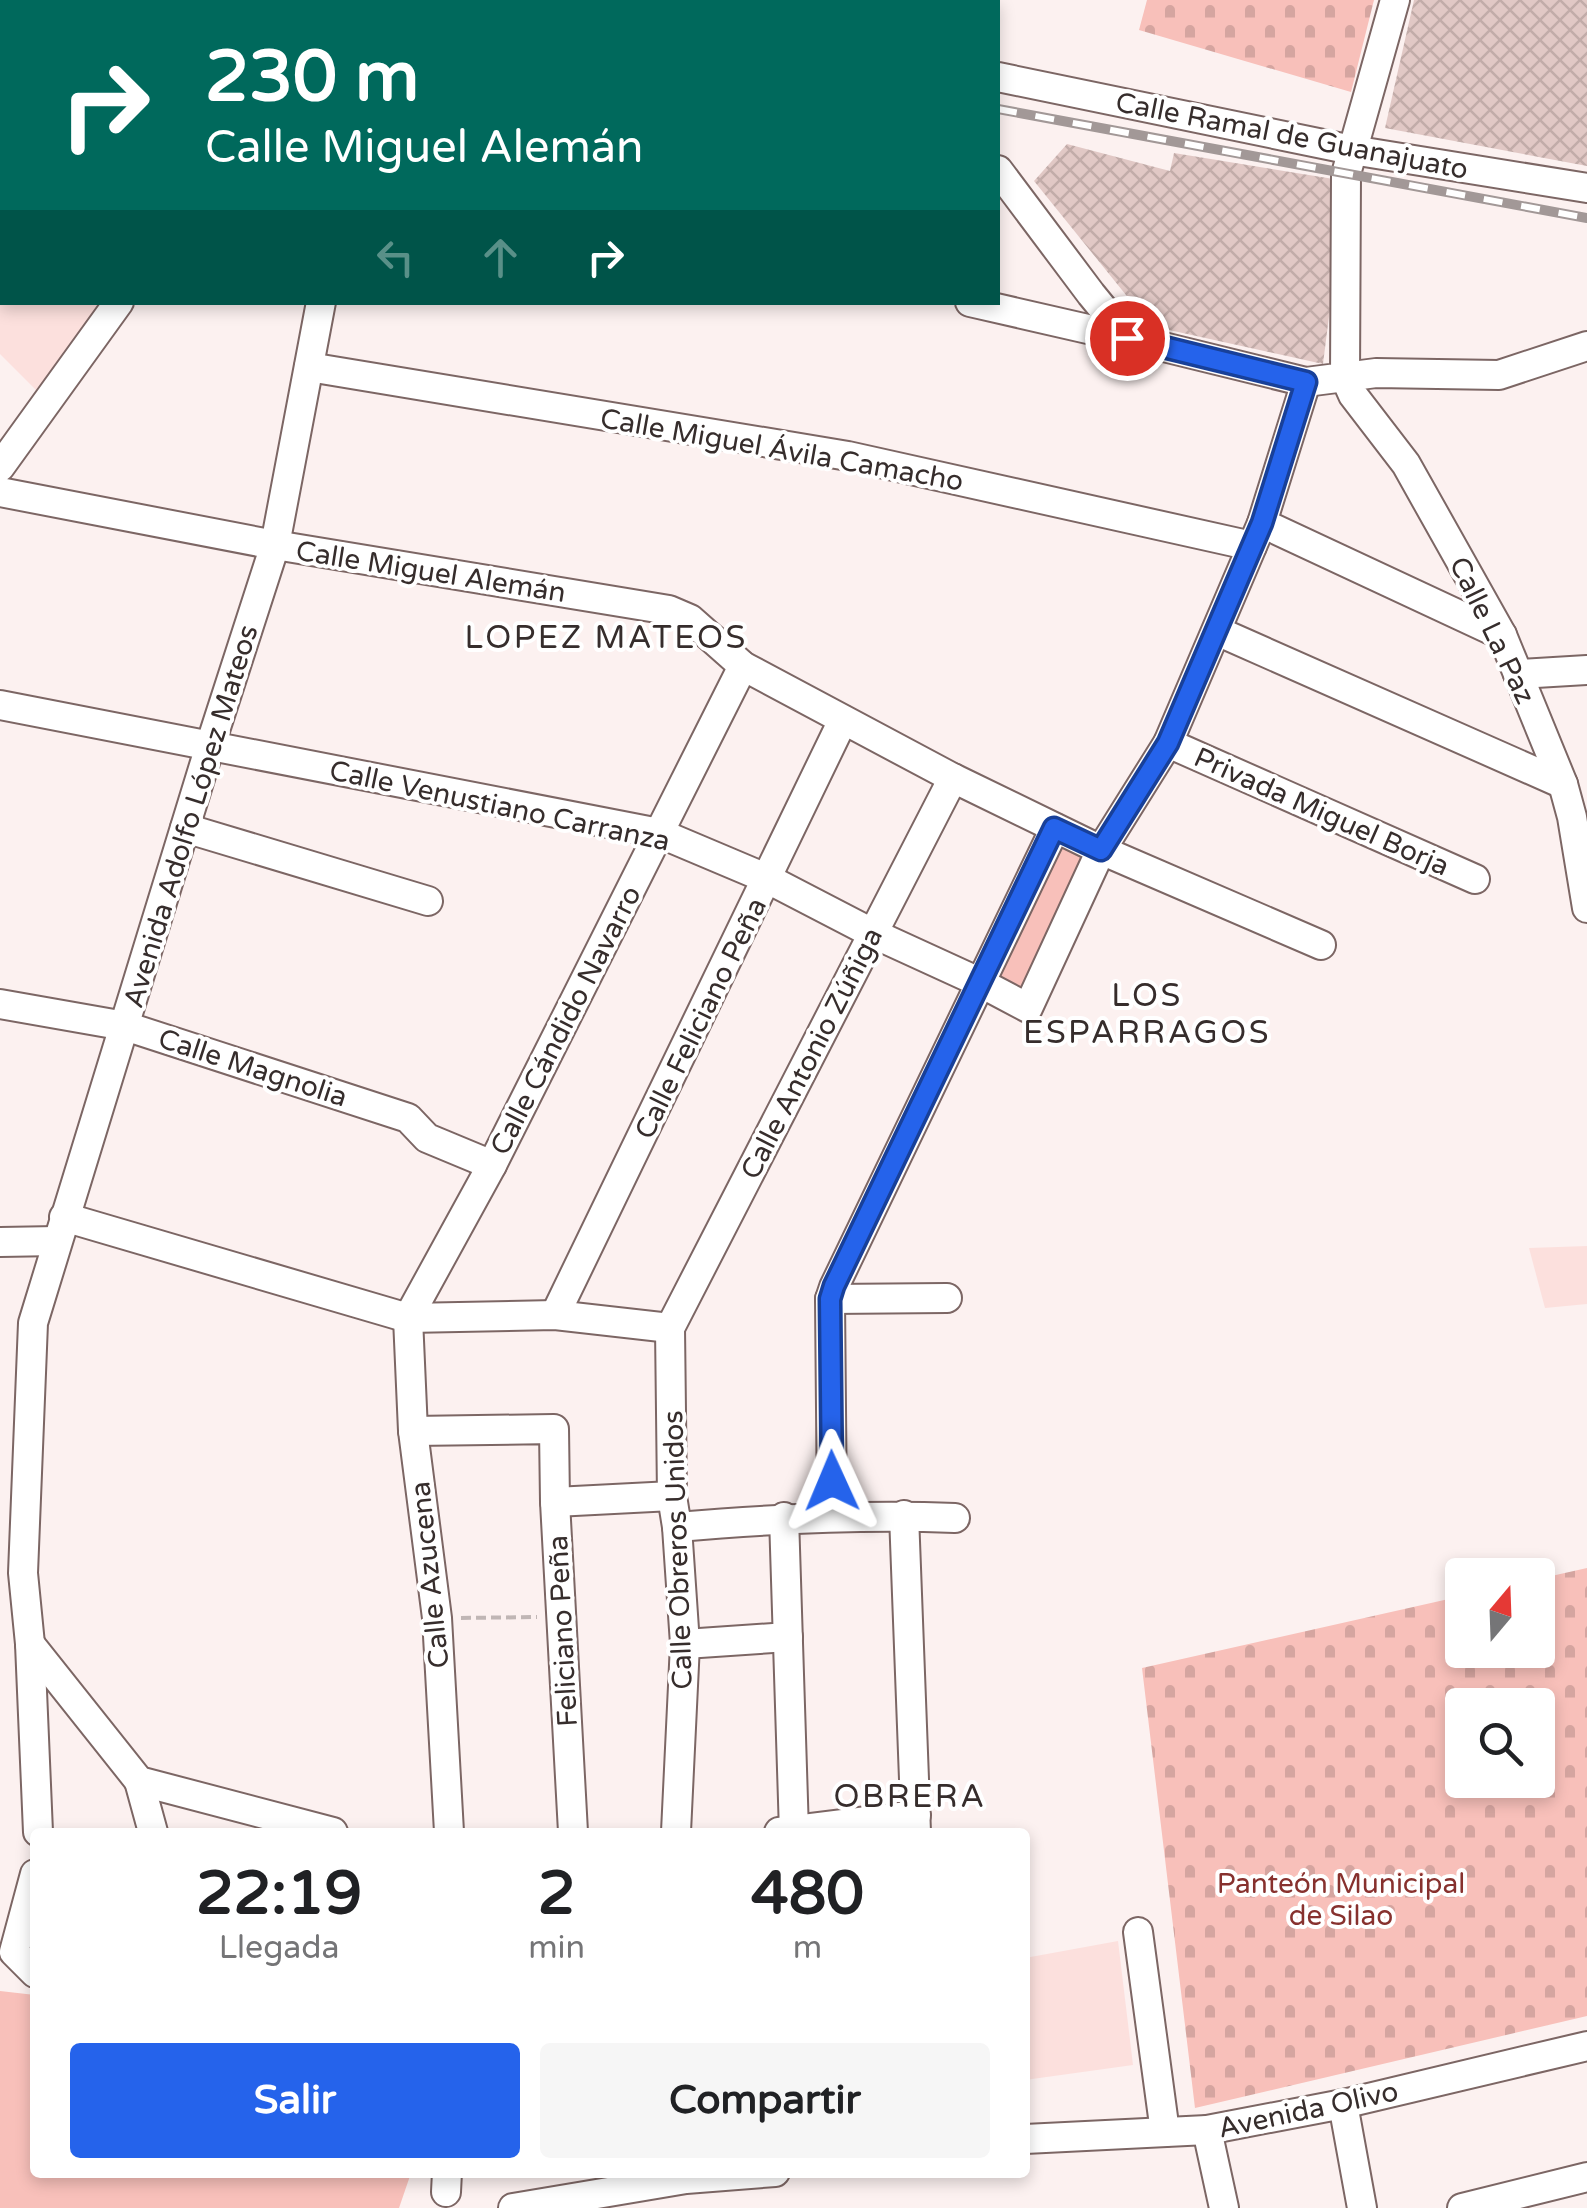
<!DOCTYPE html>
<html lang="es">
<head>
<meta charset="utf-8">
<style>
	body { margin:0; font-family:"Varela Round",sans-serif; background:#f6f6f6; color:#202124; height:100vh; display:flex; flex-direction:column; font-size:38px; white-space:nowrap }
	* { box-sizing:border-box; margin:0 }
	p { font-size:32px; color:#757577 }
	.icon { flex:none; width:55px; height:55px; fill:none; stroke:currentColor; stroke-width:2; stroke-linecap:round; stroke-linejoin:round }
	.map { position:relative; flex:1; overflow:hidden }
	.panel { position:absolute; left:30px; top:1828px; width:1000px; height:350px; display:flex; flex-direction:column; background:#fff; border-radius:10px; box-shadow:0 5px 15px #0003 }
	.panel>* { flex:none }
	.hud { position:absolute; left:0px; top:0px; width:1000px; height:305px; box-shadow:0 5px 15px #0003; background:#00695c; color:#fff; overflow:hidden }
	.needle { width:65px; rotate:19deg }
	.controls { position:absolute; left:1445px; top:1558px; display:grid; gap:20px }
	.controls a { display:grid; place-items:center; width:110px; height:110px; border-radius:10px; background:#fff; box-shadow:0 5px 15px #0003; font-size:50px }
	.pin { position:absolute; display:grid; place-items:center; width:85px; height:85px; color:#fff; margin:-42px; border:5px solid #fff; border-radius:50%; box-shadow:0 2px 10px #0007 }
	.me { position:absolute; width:110px; margin:-55px; rotate:359deg; stroke-linejoin:round; filter:drop-shadow(0 0 8px #0008) }
	.turn { display:flex; align-items:center; gap:35px; height:210px; padding:0 40px; font-size:45px }
	.turn .icon { width:130px; height:130px; stroke-width:2.5 }
	.turn b { display:block; font-size:70px; line-height:85px }
	.lanes { display:flex; align-items:center; height:95px; padding:0 40px; background:#0003; justify-content:center; gap:50px; direction:ltr }
	.lanes .off { opacity:.35 }
	.eta { display:flex; justify-content:space-evenly; align-items:center; height:170px; text-align:center }
	.eta b { font-size:60px; font-weight:700; line-height:70px }
	.cta { display:flex; gap:20px; margin-top:auto; padding:20px 40px }
	.cta a { flex:1; height:115px; border-radius:10px; background:#2563eb; color:#fff; font-size:40px; font-weight:700; line-height:115px; text-align:center }
	.cta a+a { background:#f6f6f6; color:#202124 }
	.map>svg:first-child { display:block }
	.built { fill:#fce0dd }
	.green { fill:#f8c0ba }
	.cemetery { fill:url(#cemetery-stones); fill-rule:evenodd }
	.building { fill:url(#building-cross-hatch) }
	.lines { fill:none; stroke-linecap:round; stroke-linejoin:round }
	.minor-casing { stroke:#7c6664; stroke-width:32 }
	.path { stroke:#c0b6b5; stroke-width:4; stroke-dasharray:10 5; stroke-linecap:butt }
	.minor { stroke:#fff; stroke-width:28 }
	.rail-casing { stroke:#a29897; stroke-width:10 }
	.rail { stroke:#fff; stroke-width:6; stroke-dasharray:19; stroke-linecap:butt }
	.route-casing { stroke:#184099; stroke-width:25 }
	.route { stroke:#2563eb; stroke-width:18 }
	.labels { text-anchor:middle; stroke-width:8; stroke-linejoin:round; paint-order:stroke }
	.street-label { font-size:28px; fill:#362d2c; stroke:#fff }
	.park-label { font-size:28px; fill:#87312e; stroke:#fff }
	.quarter-label { font-size:32px; letter-spacing:2.5px; fill:#362d2c; stroke:#fff }
</style>
</head>
<body>
<div class="map">
<svg width="1587" height="2208" viewBox="0 0 1587 2208">
	<defs>
		<pattern id="cemetery-stones" width="16" height="16" patternUnits="userSpaceOnUse" patternTransform="scale(2.5)"><rect width="16" height="16" fill="#f8c0ba"/><path d="M2 7V4a2 2 0 0 1 4 0v3zM10 15v-3a2 2 0 0 1 4 0v3z" fill="#d5a5a0"/></pattern>
		<pattern id="building-cross-hatch" width="8" height="8" patternUnits="userSpaceOnUse" patternTransform="scale(2.5)"><rect width="8" height="8" fill="#e1c8c5"/><path d="M0 0l8 8M0 8l8-8" fill="none" stroke="#c2aca9"/></pattern>
	</defs>
	<rect width="100%" height="100%" fill="#fcf1f0"/>
	<g class="built">
		<polygon points="0,0 302,0 302,2 2,2 2,302 103,303 40,394 0,354"/>
		<polygon points="1587,1246 1587,1304 1545,1308 1529,1248"/>
		<polygon points="1118,1941 1133,2065 1025,2080 1025,1958"/>
	</g>
	<g class="green">
		<polygon points="1057,839 1090,855 1029,995 995,978"/>
		<polygon points="0,1991 35,1995 35,2172 411,2173 399,2208 0,2208"/>
	</g>
	<g class="cemetery">
		<polygon points="1147,0 1374,0 1351,92 1139,30"/>
		<path d="M 1587,1568 L 1587,2016 L 1195,2108 L 1142,1668 L 1462,1596 L 1462,1650 L 1538,1650 L 1538,1579 ZM 1462,1705 L 1538,1705 L 1538,1780 L 1462,1780 Z"/>
	</g>
	<g class="building">
		<polygon points="1414,0 1587,0 1587,166 1385,128"/>
		<polygon points="1067,144 1170,171 1174,153 1346,181 1323,364 1151,326 1034,181"/>
	</g>
	<g class="lines">
		<g class="minor-casing">
			<g id="minor">
				<polyline points="590,0 603,2"/>
				<polyline points="930,0 930,2"/>
				<polyline points="322,2 323,0"/>
				<polyline points="998,77 1352,150 1587,188"/>
				<polyline points="998,170 1091,294 1127,338"/>
				<polyline points="970,302 1127,338 1306,382 1345,377 1346,174 1395,0"/>
				<polyline points="1587,346 1499,375 1376,373 1345,377 1353,395 1406,464 1502,635 1563,784 1572,817 1587,908"/>
				<polyline points="309,367 848,456 1252,546"/>
				<polyline points="0,467 119,302"/>
				<polyline points="0,492 275,545 669,610 690,619 743,666 953,778 1101,850 1321,945"/>
				<polyline points="1262,523 1502,635"/>
				<polyline points="1217,631 1563,784"/>
				<polyline points="1518,674 1587,670"/>
				<polyline points="0,705 659,833 768,879 872,933 979,982 1028,1008 1101,850 1168,743 1262,523 1306,382"/>
				<polyline points="1168,743 1475,879"/>
				<polyline points="185,828 428,901"/>
				<polyline points="0,1004 125,1026 408,1118 427,1138 492,1165"/>
				<polyline points="64,1217 408,1318 555,1315 670,1328"/>
				<polyline points="0,1242 57,1241"/>
				<polyline points="830,1299 947,1298"/>
				<polyline points="555,1315 843,720"/>
				<polyline points="413,1431 554,1429 555,1502 573,1832"/>
				<polyline points="555,1502 672,1496"/>
				<polyline points="904,1515 916,1832"/>
				<polyline points="784,1517 794,1832"/>
				<polyline points="832,1517 830,1299 834,1287 1055,828"/>
				<path d="M 677,1527 C 770,1519 862,1514 955,1518"/>
				<polyline points="30,1644 139,1781 333,1832"/>
				<polyline points="685,1644 788,1637"/>
				<polyline points="139,1781 153,1832"/>
				<polyline points="38,1832 30,1644 23,1573 33,1323 210,746 275,545 321,302"/>
				<polyline points="449,1832 437,1618 413,1431 408,1318 492,1165 743,666"/>
				<polyline points="676,1832 685,1644 677,1527 672,1496 670,1328 953,778"/>
				<polyline points="779,1832 916,1815"/>
				<polyline points="35,1874 14,1952 35,1973"/>
				<polyline points="1138,1932 1165,2132"/>
				<polyline points="1343,2104 1362,2208"/>
				<polyline points="1207,2130 1224,2208"/>
				<polyline points="1025,2139 1207,2130 1343,2104 1587,2046"/>
				<polyline points="446,2192 447,2172"/>
				<polyline points="513,2208 686,2179 775,2172"/>
				<polyline points="1462,2208 1587,2177"/>
			</g>
		</g>
		<polyline class="path" points="461,1618 537,1617"/>
		<use href="#minor" class="minor"/>
		<g class="rail-casing">
			<g id="rail">
				<polyline points="416,0 429,2"/>
				<polyline points="998,109 1587,218"/>
			</g>
		</g>
		<use href="#rail" class="rail"/>
	</g>
	<g class="lines">
		<g class="route-casing">
			<polyline id="route" points="832,1481 830,1299 834,1286 1054,828 1101,850 1168,743 1262,523 1306,382 1127,338"/>
		</g>
		<use href="#route" class="route"/>
	</g>
	<g class="labels">
		<g class="street-label">
			<text transform="translate(1292 135) rotate(11)" y="10">Calle Ramal de Guanajuato</text>
			<text transform="translate(782 449) rotate(10)" y="10">Calle Miguel Ávila Camacho</text>
			<text transform="translate(431 571) rotate(9)" y="10">Calle Miguel Alemán</text>
			<text transform="translate(1493 630) rotate(64)" y="10">Calle La Paz</text>
			<text transform="translate(500 805) rotate(12)" y="10">Calle Venustiano Carranza</text>
			<text transform="translate(1322 811) rotate(24)" y="10">Privada Miguel Borja</text>
			<text transform="translate(190 816) rotate(-73)" y="10">Avenida Adolfo López Mateos</text>
			<text transform="translate(700 1018) rotate(-64)" y="10">Calle Feliciano Peña</text>
			<text transform="translate(565 1020) rotate(-63)" y="10">Calle Cándido Navarro</text>
			<text transform="translate(811 1053) rotate(-63)" y="10">Calle Antonio Zúñiga</text>
			<text transform="translate(253 1067) rotate(18)" y="10">Calle Magnolia</text>
			<text transform="translate(677 1550) rotate(-92)" y="10">Calle Obreros Unidos</text>
			<text transform="translate(429 1575) rotate(-96)" y="10">Calle Azucena</text>
			<text transform="translate(562 1631) rotate(-93)" y="10">Feliciano Peña</text>
			<text transform="translate(1308 2109) rotate(-12)" y="10">Avenida Olivo</text>
		</g>
		<g class="park-label">
			<text x="1341" y="1893">Panteón Municipal<tspan x="1341" dy="32">de Silao</tspan></text>
		</g>
		<g class="quarter-label">
			<text x="606" y="648">LOPEZ MATEOS</text>
			<text x="1147" y="1006">LOS<tspan x="1147" dy="37">ESPARRAGOS</tspan></text>
			<text x="910" y="1807">OBRERA</text>
		</g>
	</g>
</svg>
<div class="controls">
<a><svg class="needle" viewBox="-14 -14 28 28"><path d="M0-13l5 13h-10z" fill="#e53935"/><path d="M0 13l5-13h-10z" fill="#757577"/></svg></a>
<a><svg class="icon" aria-label="search" viewBox="0 0 24 24"><circle cx="10" cy="10" r="6"/><path d="M15 15l6 6"/></svg></a>
</div>
<div class="pin" style="left:1127px;top:338px;background:#d93025"><svg class="icon" aria-label="arrive" viewBox="0 0 24 24"><path d="M6 21V4h12l-3 4 3 4H6"/></svg></div>
<svg class="me" style="left:832px;top:1481px" viewBox="-20 -20 40 40"><path d="M0-17L14 15 0 8-14 15z" fill="#2563eb" stroke="#fff" stroke-width="4"/></svg>
<div class="hud">
<div class="turn"><svg class="icon" aria-label="right" viewBox="0 0 24 24"><path d="M7 20v-9h11M14 6l5 5-5 5"/></svg><div><b>230 m</b>Calle Miguel Alemán</div></div>
<div class="lanes"><svg class="icon off" aria-label="left" viewBox="0 0 24 24"><path d="M17 20v-9H6M10 6l-5 5 5 5"/></svg><svg class="icon off" aria-label="ahead" viewBox="0 0 24 24"><path d="M12 20V5M6 11l6-6 6 6"/></svg><svg class="icon" aria-label="right" viewBox="0 0 24 24"><path d="M7 20v-9h11M14 6l5 5-5 5"/></svg></div>
</div>
<section class="panel">
<div class="eta">
<div><b>22:19</b><p>Llegada</p></div>
<div><b>2</b><p>min</p></div>
<div><b>480</b><p>m</p></div>
</div>
<div class="cta"><a>Salir</a><a>Compartir</a></div>
</section>
</div>
</body>
</html>
